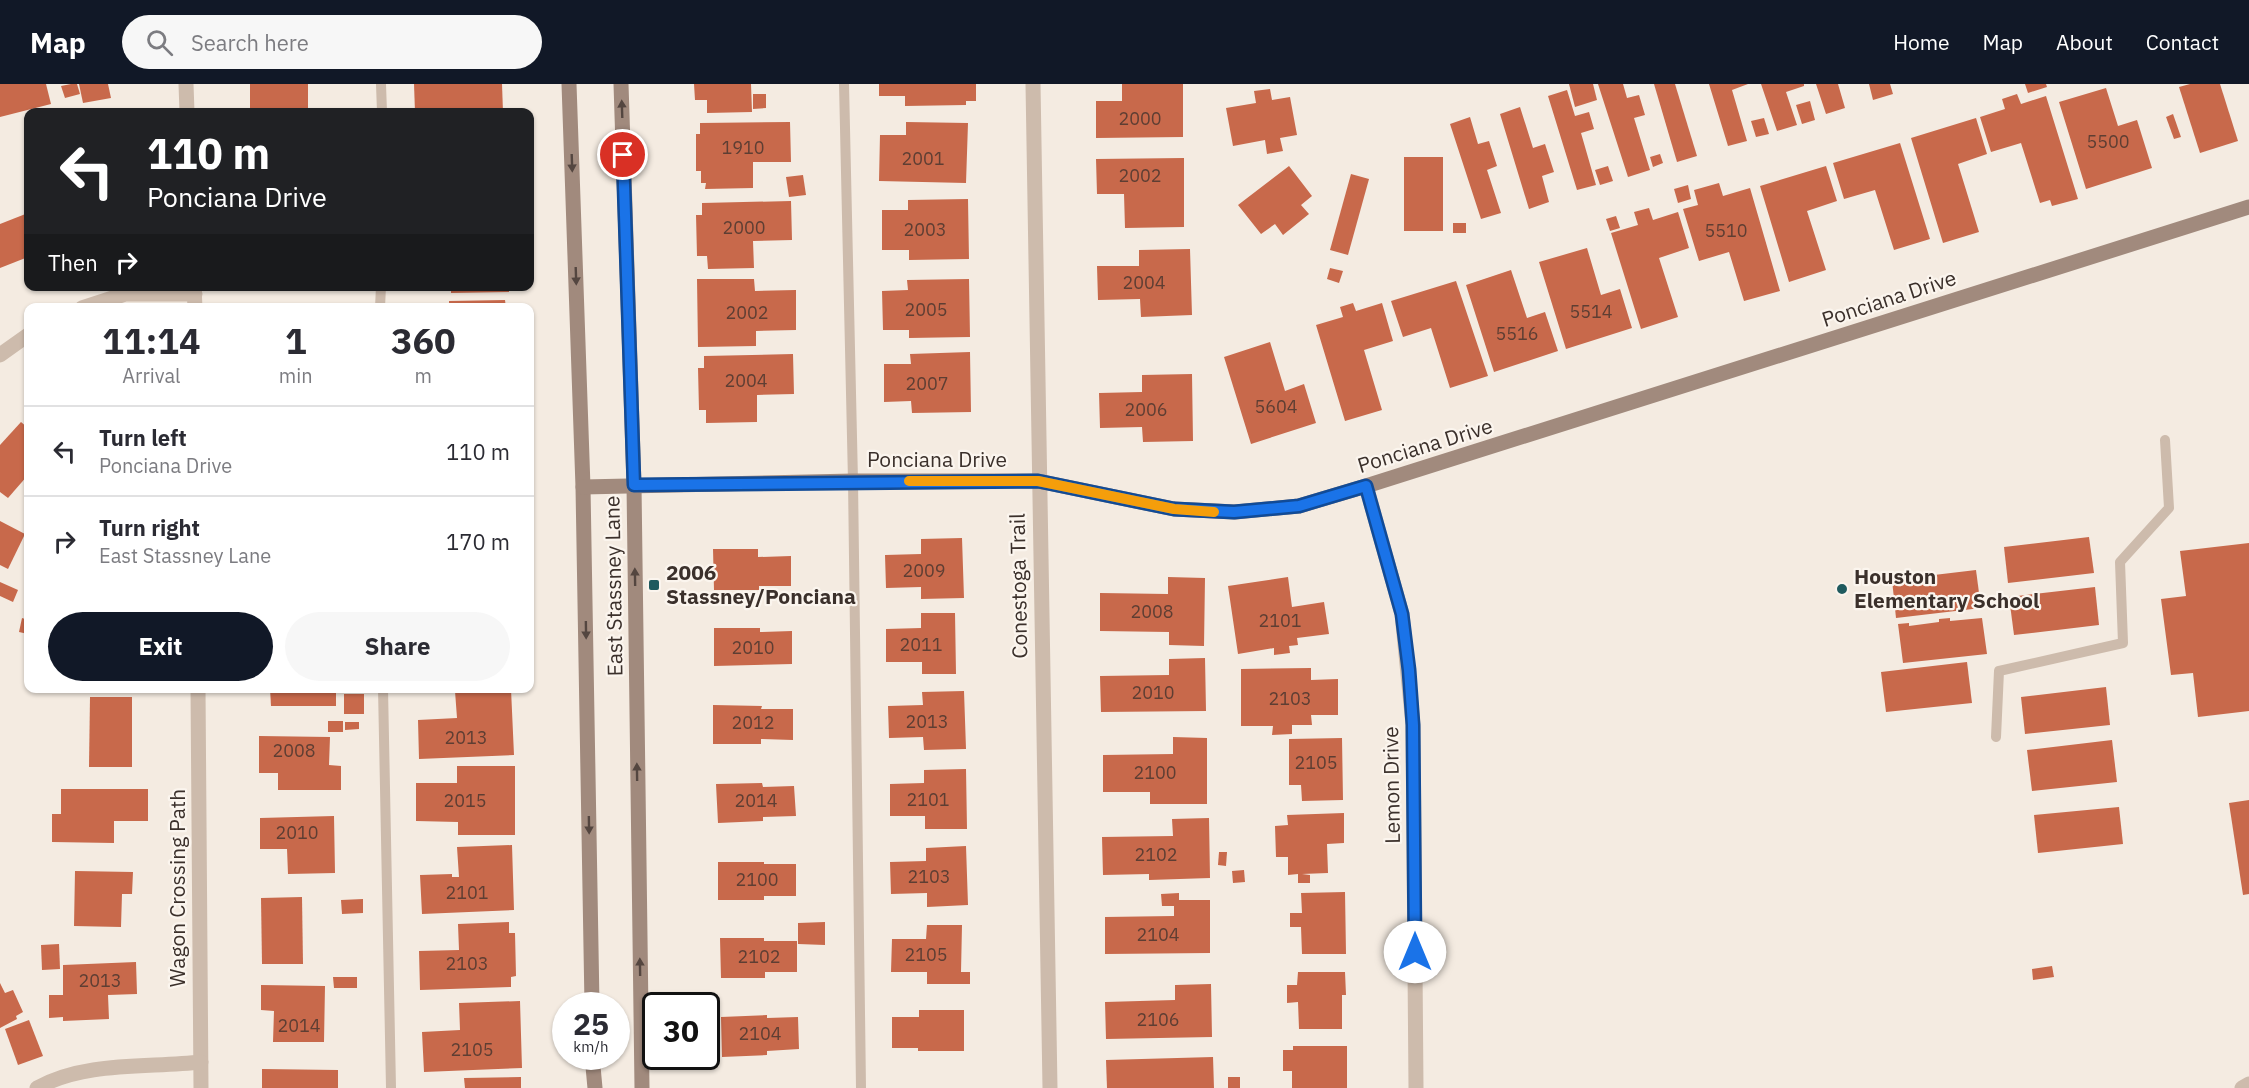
<!DOCTYPE html>
<html lang="en">
<head>
<meta charset="utf-8">
<style>
	body { margin:0; font-family:"IBM Plex Sans",sans-serif; background:#f7f7f7; color:#2b2b33; height:100vh; display:flex; flex-direction:column; font-size:22px; white-space:nowrap }
	* { box-sizing:border-box; margin:0 }
	p { font-size:20px; color:#7c7c81 }
	.icon { flex:none; width:33px; height:33px; fill:none; stroke:currentColor; stroke-width:2; stroke-linecap:round; stroke-linejoin:round }
	.map { position:relative; flex:1; overflow:hidden }
	.drawer { position:absolute; left:24px; top:219px; width:510px; height:390px; display:flex; flex-direction:column; background:#fff; border-radius:12px; box-shadow:0 2px 4px #0004 }
	.drawer>* { flex:none }
	.banner { position:absolute; left:24px; top:24px; width:510px; height:183px; border-radius:12px; box-shadow:0 2px 4px #0004; background:#202124; color:#fff; overflow:hidden }
	.speed { position:absolute; left:552px; top:908px; display:flex; gap:12px; font-size:30px; font-weight:700; text-align:center }
	.speed>* { display:grid; place-content:center; width:78px; height:78px; border-radius:50%; background:#fff; box-shadow:0 2px 4px #0004; line-height:1 }
	.speed small { font-size:15px; font-weight:400 }
	.speed .limit { border:3px solid #111; border-radius:9px; background:#fff; color:#111 }
	.pin { position:absolute; display:grid; place-items:center; width:51px; height:51px; color:#fff; margin:-26px; border:3px solid #fff; border-radius:50%; box-shadow:0 2px 6px #0007 }
	.me { position:absolute; width:66px; margin:-33px; rotate:0deg; stroke-linejoin:round; filter:drop-shadow(0 0 4px #0008) }
	.turn { display:flex; align-items:center; gap:21px; height:126px; padding:0 24px; font-size:27px }
	.turn .icon { width:78px; height:78px; stroke-width:2.5 }
	.turn b { display:block; font-size:42px; line-height:51px }
	.then { display:flex; align-items:center; height:57px; padding:0 24px; background:#0003; gap:12px; font-size:22px }
	.eta { display:flex; justify-content:space-evenly; align-items:center; height:102px; text-align:center }
	.eta b { font-size:36px; font-weight:700; line-height:42px }
	.cta { display:flex; gap:12px; margin-top:auto; padding:12px 24px }
	.cta a { flex:1; height:69px; border-radius:36px; background:#111827; color:#fff; font-size:24px; font-weight:700; line-height:69px; text-align:center }
	.cta a+a { background:#f7f7f7; color:#2b2b33 }
	ul { padding:0; list-style:none }
	li { display:flex; align-items:center; gap:18px; height:90px; padding:0 24px; border-top:2px solid #e1e1e2 }
	li div { flex:1 }
	li b { display:block; font-size:22px }
	li em { font-style:normal }
	header { display:flex; align-items:center; gap:36px; box-sizing:border-box; height:84px; padding:0 30px; background:#111827; color:#fff }
	header strong { font-size:28px }
	nav { display:flex; gap:33px; margin-inline-start:auto; font-size:21px }
	.search { width:420px; height:54px; background:#f7f7f7; display:flex; align-items:center; gap:15px; box-sizing:border-box; padding:0 21px; border-radius:33px; color:#7c7c81; font-size:22px }
	.map>svg:first-child { display:block }
	.building { fill:#c8694b }
	.lines { fill:none; stroke-linecap:round; stroke-linejoin:round }
	.lane { stroke:#cdbbac; stroke-width:10 }
	.street { stroke:#cdbbac; stroke-width:15 }
	.secondary { stroke:#a18a7d; stroke-width:15 }
	.oneway { fill:#544640 }
	.route-casing { stroke:#114b97; stroke-width:15 }
	.route { stroke:#1a73e8; stroke-width:10 }
	.slow { stroke:#f59e0b; stroke-width:10 }
	.poi-dot { fill:#1f5a5e; stroke:#fbf5ee; stroke-width:2 }
	.labels { text-anchor:middle; stroke-width:4.5; stroke-linejoin:round; paint-order:stroke }
	.number-label { font-size:18px; fill:#5e3e33 }
	.street-label { font-size:21px; fill:#3b302b; stroke:#fbf5ee }
	.poi-label { font-size:21px; font-weight:bold; fill:#3b302b; stroke:#fbf5ee; text-anchor:start }
</style>
</head>
<body>
<header>
<strong>Map</strong>
<div class="search"><svg class="icon" aria-label="search" viewBox="0 0 24 24"><circle cx="10" cy="10" r="6"/><path d="M15 15l6 6"/></svg>Search here</div>
<nav><a>Home</a><a>Map</a><a>About</a><a>Contact</a></nav>
</header>
<div class="map">
<svg width="2249" height="1004" viewBox="0 0 2249 1004">
	<rect width="100%" height="100%" fill="#f4ebe1"/>
	<g class="building">
		<polygon points="0,0 46,0 51,20 0,33"/>
		<polygon points="71,0 77,0 80,10 65,14 61,2"/>
		<polygon points="79,0 108,0 111,14 83,19"/>
		<polygon points="250,0 308,0 308,26 250,27"/>
		<polygon points="414,0 502,0 503,28 415,28"/>
		<polygon points="694,0 751,0 752,28 707,29 707,16 695,16"/>
		<polygon points="879,0 976,0 976,17 966,17 966,21 905,22 905,12 879,12"/>
		<polygon points="1122,0 1183,0 1183,53 1096,54 1096,17 1122,17"/>
		<polygon points="1569,0 1593,0 1597,16 1575,23"/>
		<polygon points="1598,0 1623,0 1627,14 1639,11 1645,31 1634,34 1650,86 1628,93"/>
		<polygon points="1654,0 1675,0 1697,72 1677,78"/>
		<polygon points="1709,0 1748,0 1732,6 1747,57 1728,62"/>
		<polygon points="1761,0 1804,0 1804,2 1786,8 1797,41 1777,47"/>
		<polygon points="1816,0 1838,0 1845,24 1826,30"/>
		<polygon points="1869,0 1890,0 1893,10 1873,16"/>
		<polygon points="2025,0 2046,0 2047,3 2028,9"/>
		<polygon points="2190,0 2220,0 2238,57 2200,69 2179,3"/>
		<polygon points="2106,4 2118,42 2137,36 2152,84 2086,105 2059,18"/>
		<polygon points="1270,5 1272,16 1290,13 1297,51 1280,54 1283,67 1267,70 1265,56 1233,62 1226,24 1256,19 1254,7"/>
		<polygon points="1567,6 1575,32 1589,28 1594,45 1581,49 1596,101 1577,106 1548,12"/>
		<polygon points="753,10 766,10 766,24 753,25"/>
		<polygon points="2017,10 2021,20 2046,12 2078,115 2052,122 2050,116 2040,119 2021,59 1991,68 1980,33 2005,25 2002,15"/>
		<polygon points="1810,17 1815,36 1802,40 1796,21"/>
		<polygon points="1520,23 1533,64 1545,60 1554,88 1542,92 1549,118 1529,125 1500,30"/>
		<polygon points="2173,30 2181,53 2174,55 2166,33"/>
		<polygon points="1470,33 1478,60 1489,57 1497,82 1487,86 1501,129 1481,135 1450,40"/>
		<polygon points="1764,34 1769,50 1756,53 1751,37"/>
		<polygon points="1976,34 1987,70 1958,80 1979,148 1943,159 1911,54"/>
		<polygon points="790,38 791,78 753,78 753,104 705,105 706,99 701,99 701,87 696,87 696,50 700,50 700,39"/>
		<polygon points="906,38 968,39 966,99 879,97 880,51 906,51"/>
		<polygon points="1900,59 1930,155 1894,166 1875,106 1844,115 1833,79"/>
		<polygon points="1660,70 1663,79 1653,83 1650,73"/>
		<rect x="1404" y="73" width="39" height="74"/>
		<polygon points="1184,74 1184,143 1125,144 1124,110 1097,110 1096,75"/>
		<polygon points="1289,82 1312,112 1301,121 1309,130 1283,151 1275,140 1261,150 1238,121"/>
		<polygon points="1608,82 1613,97 1600,101 1595,86"/>
		<polygon points="1826,82 1837,117 1807,127 1826,186 1789,198 1760,102"/>
		<polygon points="1351,90 1369,95 1348,171 1330,166"/>
		<polygon points="803,91 806,111 789,113 786,93"/>
		<polygon points="1719,99 1723,112 1750,104 1780,207 1744,217 1729,168 1699,177 1683,125 1698,121 1694,106"/>
		<polygon points="1688,101 1691,115 1678,119 1674,105"/>
		<polygon points="968,115 969,175 909,176 909,166 882,166 882,126 908,126 908,116"/>
		<polygon points="791,117 792,156 753,157 754,184 708,185 707,172 697,172 696,131 702,131 702,119"/>
		<polygon points="1649,124 1653,136 1678,128 1689,164 1659,174 1678,233 1641,245 1611,149 1638,141 1634,128"/>
		<polygon points="28,129 28,173 0,184 0,140"/>
		<polygon points="1616,132 1620,144 1610,147 1606,135"/>
		<rect x="1453" y="139" width="13" height="10"/>
		<polygon points="1587,164 1601,211 1620,205 1632,244 1566,265 1539,178"/>
		<polygon points="1190,165 1192,231 1141,233 1140,215 1098,216 1097,182 1139,182 1139,166"/>
		<polygon points="1330,184 1343,187 1339,199 1327,195"/>
		<polygon points="1511,186 1527,234 1545,228 1558,267 1494,288 1466,201"/>
		<polygon points="697,195 754,195 755,207 796,206 796,246 756,247 756,262 698,263"/>
		<polygon points="969,195 970,253 909,254 909,246 883,246 882,207 908,206 907,196"/>
		<polygon points="1456,197 1488,292 1450,304 1431,244 1403,253 1391,217"/>
		<rect x="250" y="202" width="41" height="5"/>
		<polygon points="451,202 509,202 509,208 451,209"/>
		<polygon points="505,216 506,224 449,224 449,217"/>
		<polygon points="1353,219 1356,227 1382,219 1393,257 1364,266 1382,326 1345,337 1316,241 1343,233 1340,223"/>
		<polygon points="1270,258 1285,307 1304,300 1316,339 1251,360 1224,273"/>
		<polygon points="970,268 971,328 912,329 911,317 884,318 884,280 911,280 910,270"/>
		<polygon points="793,270 794,310 757,311 757,338 706,339 706,326 699,326 698,284 704,284 704,272"/>
		<polygon points="1192,290 1193,357 1143,358 1142,343 1100,344 1099,309 1142,308 1142,291"/>
		<polygon points="21,338 28,344 28,391 8,414 0,408 0,361"/>
		<polygon points="0,437 25,450 8,485 0,481"/>
		<polygon points="2089,453 2094,489 2008,499 2004,463"/>
		<polygon points="962,454 964,514 921,515 921,503 886,504 885,471 921,470 921,455"/>
		<polygon points="2249,459 2249,627 2198,633 2193,589 2171,591 2161,515 2186,512 2180,467"/>
		<polygon points="713,465 758,465 758,473 791,472 791,502 759,502 759,506 714,506"/>
		<polygon points="1976,486 1981,524 1896,534 1892,496"/>
		<polygon points="1168,493 1205,494 1204,562 1169,561 1169,548 1100,547 1100,509 1168,510"/>
		<polygon points="1288,493 1292,523 1324,518 1329,550 1297,554 1298,561 1289,562 1290,569 1274,571 1274,564 1238,570 1228,502"/>
		<polygon points="0,498 18,506 13,518 0,512"/>
		<polygon points="2095,503 2099,541 2014,551 2009,513"/>
		<polygon points="921,529 955,529 956,590 922,590 922,578 886,578 886,545 921,544"/>
		<polygon points="22,534 28,536 28,550 19,548"/>
		<polygon points="1950,534 1950,537 1982,534 1987,570 1903,579 1898,540 1909,539 1909,542 1939,538 1939,535"/>
		<polygon points="714,544 760,544 760,548 792,547 792,580 714,582"/>
		<polygon points="1205,574 1206,627 1101,628 1100,592 1169,591 1169,575"/>
		<polygon points="1967,578 1972,619 1886,628 1881,588"/>
		<polygon points="1311,584 1311,596 1338,595 1338,631 1311,631 1312,641 1292,641 1292,650 1272,651 1273,642 1241,642 1241,585"/>
		<polygon points="2106,603 2110,641 2025,650 2021,613"/>
		<polygon points="270,604 336,604 336,622 271,622"/>
		<polygon points="511,605 514,671 419,675 418,636 457,634 455,607"/>
		<polygon points="964,607 966,665 924,666 923,653 889,654 888,622 923,621 922,608"/>
		<rect x="344" y="610" width="20" height="20"/>
		<polygon points="90,613 132,613 132,683 89,683"/>
		<polygon points="713,621 762,622 761,625 793,625 793,656 761,655 761,660 713,660"/>
		<rect x="328" y="637" width="15" height="11"/>
		<polygon points="345,638 359,638 359,645 345,646"/>
		<polygon points="259,652 330,653 329,681 341,682 341,706 278,706 278,689 259,689"/>
		<polygon points="1173,653 1207,654 1207,720 1150,720 1150,708 1103,708 1103,671 1173,670"/>
		<polygon points="1342,654 1343,716 1302,717 1301,701 1289,701 1289,655"/>
		<polygon points="2112,656 2117,698 2032,707 2027,666"/>
		<polygon points="457,682 515,682 515,751 458,751 458,738 416,737 416,699 457,699"/>
		<polygon points="966,685 967,745 925,745 925,732 890,732 890,700 924,699 924,686"/>
		<polygon points="762,699 763,703 794,702 796,732 763,733 763,737 718,739 716,700"/>
		<polygon points="61,705 148,705 148,737 114,737 114,759 52,758 52,730 61,730"/>
		<polygon points="2249,716 2249,810 2243,811 2229,719"/>
		<polygon points="2119,723 2123,760 2038,769 2034,731"/>
		<polygon points="1344,729 1344,759 1327,760 1328,789 1302,790 1310,791 1310,799 1298,799 1298,790 1288,791 1288,773 1276,773 1275,742 1288,741 1287,731"/>
		<polygon points="334,732 335,789 288,790 287,765 260,765 260,734"/>
		<polygon points="1209,734 1210,794 1149,796 1149,790 1103,791 1102,753 1173,752 1172,735"/>
		<polygon points="512,761 514,826 422,830 420,791 452,790 452,793 459,793 457,763"/>
		<polygon points="966,762 968,821 927,823 927,809 891,810 890,778 926,777 926,764"/>
		<polygon points="1219,768 1227,768 1226,782 1218,781"/>
		<polygon points="718,778 764,778 764,780 796,780 796,812 764,812 764,816 718,816"/>
		<polygon points="1244,786 1245,798 1233,799 1232,787"/>
		<polygon points="75,787 133,788 132,810 122,810 121,843 74,842"/>
		<polygon points="1345,808 1346,870 1302,870 1301,843 1290,843 1290,829 1302,829 1301,809"/>
		<polygon points="1179,809 1179,816 1210,816 1210,869 1105,870 1105,833 1174,832 1174,822 1162,822 1161,810"/>
		<polygon points="302,813 303,880 262,880 261,814"/>
		<polygon points="363,815 363,829 342,830 341,816"/>
		<polygon points="509,838 509,849 515,849 516,892 511,893 511,903 420,906 419,867 459,866 458,840"/>
		<polygon points="825,838 825,861 798,860 798,839"/>
		<polygon points="927,841 962,841 961,888 970,888 970,900 927,900 927,888 891,888 892,855 926,855"/>
		<polygon points="720,854 764,854 764,857 797,857 797,888 765,888 765,894 721,894"/>
		<polygon points="59,860 60,885 42,886 41,861"/>
		<polygon points="136,878 137,910 108,911 109,935 63,937 63,933 49,934 49,911 63,911 63,881"/>
		<polygon points="2052,882 2054,893 2033,896 2032,885"/>
		<polygon points="1298,888 1345,888 1346,911 1342,911 1342,945 1299,945 1298,918 1287,919 1287,901 1297,901"/>
		<polygon points="333,893 357,893 357,904 334,904"/>
		<polygon points="0,899 5,909 13,906 23,928 16,932 17,935 0,944"/>
		<polygon points="1211,900 1212,953 1106,955 1105,918 1175,916 1175,901"/>
		<polygon points="261,901 325,902 324,958 273,958 274,927 261,926"/>
		<polygon points="520,917 522,984 424,988 422,948 460,946 459,919"/>
		<polygon points="919,926 964,926 964,967 918,967 918,964 892,964 892,933 919,933"/>
		<polygon points="767,931 767,934 798,933 799,965 767,967 767,971 722,973 721,933"/>
		<polygon points="29,936 43,972 18,981 5,945"/>
		<polygon points="1293,962 1347,962 1347,1004 1292,1004 1292,987 1283,987 1283,966 1293,966"/>
		<polygon points="1213,973 1214,1004 1107,1004 1106,976"/>
		<polygon points="262,985 338,986 338,1004 262,1004"/>
		<polygon points="521,993 521,1004 465,1004 464,994"/>
		<rect x="1228" y="993" width="12" height="11"/>
	</g>
	<g class="lines">
		<g class="lane">
			<polyline points="381,0 382,28"/>
			<polyline points="844,0 853,397 861,1004"/>
			<polyline points="380,224 381,202"/>
			<polyline points="383,604 391,1004"/>
			<polyline points="1996,653 1999,587 2123,559 2120,478 2169,424 2165,356"/>
		</g>
		<g class="street">
			<polyline points="186,0 187,28"/>
			<polyline points="1033,0 1050,1004"/>
			<polyline points="194,202 195,224"/>
			<polyline points="82,224 125,210 195,210"/>
			<polyline points="0,271 28,251"/>
			<polyline points="1366,402 1402,530 1413,641 1416,1004"/>
			<polyline points="198,604 201,1004"/>
			<path d="M 37,1004 C 85,977 148,984 201,978"/>
			<polyline points="2242,1004 2249,1000"/>
		</g>
		<g class="secondary">
			<polyline points="569,0 583,403 592,921"/>
			<polyline points="621,0 634,401 642,1004"/>
			<polyline points="583,403 853,397 1038,397 1174,425 1235,428 1299,422 1366,402 2249,123"/>
			<polyline points="592,972 595,1004"/>
		</g>
	</g>
	<defs><path id="oneway-solid" d="M-6-.8H1V-3.2L6.5 0L1 3.2V.8H-6Z" transform="scale(1.5)"/></defs>
	<g class="oneway">
		<use href="#oneway-solid" transform="translate(622 25) rotate(-92)"/>
		<use href="#oneway-solid" transform="translate(572 79) rotate(88)"/>
		<use href="#oneway-solid" transform="translate(576 192) rotate(88)"/>
		<use href="#oneway-solid" transform="translate(635 493) rotate(-91)"/>
		<use href="#oneway-solid" transform="translate(586 546) rotate(89)"/>
		<use href="#oneway-solid" transform="translate(637 688) rotate(-91)"/>
		<use href="#oneway-solid" transform="translate(589 741) rotate(89)"/>
		<use href="#oneway-solid" transform="translate(640 883) rotate(-91)"/>
	</g>
	<g class="lines">
		<g class="route-casing">
			<polyline id="route" points="623,71 634,401 1038,397 1174,425 1234,428 1299,422 1366,402 1402,530 1409,586 1413,641 1415,868"/>
		</g>
		<use href="#route" class="route"/>
		<polyline class="slow" points="909,397 1038,397 1174,425 1214,428"/>
	</g>
	<g class="poi-dot">
		<rect x="648" y="495" width="12" height="12" rx="3"/>
		<circle cx="1842" cy="505" r="6"/>
	</g>
	<g class="labels">
		<g class="number-label">
			<text x="1140" y="41">2000</text>
			<text x="2108" y="64">5500</text>
			<text x="743" y="70">1910</text>
			<text x="923" y="81">2001</text>
			<text x="1140" y="98">2002</text>
			<text x="744" y="150">2000</text>
			<text x="925" y="152">2003</text>
			<text x="1726" y="153">5510</text>
			<text x="1144" y="205">2004</text>
			<text x="926" y="232">2005</text>
			<text x="1591" y="234">5514</text>
			<text x="747" y="235">2002</text>
			<text x="1517" y="256">5516</text>
			<text x="746" y="303">2004</text>
			<text x="927" y="306">2007</text>
			<text x="1276" y="329">5604</text>
			<text x="1146" y="332">2006</text>
			<text x="924" y="493">2009</text>
			<text x="1152" y="534">2008</text>
			<text x="1280" y="543">2101</text>
			<text x="921" y="567">2011</text>
			<text x="753" y="570">2010</text>
			<text x="1153" y="615">2010</text>
			<text x="1290" y="621">2103</text>
			<text x="927" y="644">2013</text>
			<text x="753" y="645">2012</text>
			<text x="466" y="660">2013</text>
			<text x="294" y="673">2008</text>
			<text x="1316" y="685">2105</text>
			<text x="1155" y="695">2100</text>
			<text x="928" y="722">2101</text>
			<text x="465" y="723">2015</text>
			<text x="756" y="723">2014</text>
			<text x="297" y="755">2010</text>
			<text x="1156" y="777">2102</text>
			<text x="929" y="799">2103</text>
			<text x="757" y="802">2100</text>
			<text x="467" y="815">2101</text>
			<text x="1158" y="857">2104</text>
			<text x="926" y="877">2105</text>
			<text x="759" y="879">2102</text>
			<text x="467" y="886">2103</text>
			<text x="100" y="903">2013</text>
			<text x="1158" y="942">2106</text>
			<text x="299" y="948">2014</text>
			<text x="760" y="956">2104</text>
			<text x="472" y="972">2105</text>
		</g>
		<g class="street-label">
			<text transform="translate(1889 215) rotate(-18)" y="7">Ponciana Drive</text>
			<text transform="translate(1425 362) rotate(-17)" y="7">Ponciana Drive</text>
			<text x="937" y="383">Ponciana Drive</text>
			<text transform="translate(614 502) rotate(-91)" y="7">East Stassney Lane</text>
			<text transform="translate(1019 502) rotate(-91)" y="7">Conestoga Trail</text>
			<text transform="translate(1392 701) rotate(-91)" y="7">Lemon Drive</text>
			<text transform="translate(178 804) rotate(-90)" y="7">Wagon Crossing Path</text>
		</g>
		<g class="poi-label">
			<text x="666" y="496">2006<tspan x="666" dy="24">Stassney/Ponciana</tspan></text>
			<text x="1854" y="500">Houston<tspan x="1854" dy="24">Elementary School</tspan></text>
		</g>
	</g>
</svg>
<div class="speed"><div>25<small>km/h</small></div><div class="limit">30</div></div>
<div class="pin" style="left:623px;top:71px;background:#d93025"><svg class="icon" aria-label="arrive" viewBox="0 0 24 24"><path d="M6 21V4h12l-3 4 3 4H6"/></svg></div>
<svg class="me" style="left:1415px;top:868px" viewBox="-20 -20 40 40"><circle r="19" fill="#fff"/><path d="M0-13L10 11 0 6-10 11z" fill="#1a73e8"/></svg>
<div class="banner">
<div class="turn"><svg class="icon" aria-label="left" viewBox="0 0 24 24"><path d="M17 20v-9H6M10 6l-5 5 5 5"/></svg><div><b>110 m</b>Ponciana Drive</div></div>
<div class="then">Then<svg class="icon" aria-label="right" viewBox="0 0 24 24"><path d="M7 20v-9h11M14 6l5 5-5 5"/></svg></div>
</div>
<section class="drawer">
<div class="eta">
<div><b>11:14</b><p>Arrival</p></div>
<div><b>1</b><p>min</p></div>
<div><b>360</b><p>m</p></div>
</div>
<ul>
<li><svg class="icon" aria-label="left" viewBox="0 0 24 24"><path d="M17 20v-9H6M10 6l-5 5 5 5"/></svg><div><b>Turn left</b><p>Ponciana Drive</p></div><em>110 m</em></li>
<li><svg class="icon" aria-label="right" viewBox="0 0 24 24"><path d="M7 20v-9h11M14 6l5 5-5 5"/></svg><div><b>Turn right</b><p>East Stassney Lane</p></div><em>170 m</em></li>
</ul>
<div class="cta"><a>Exit</a><a>Share</a></div>
</section>
</div>
</body>
</html>
